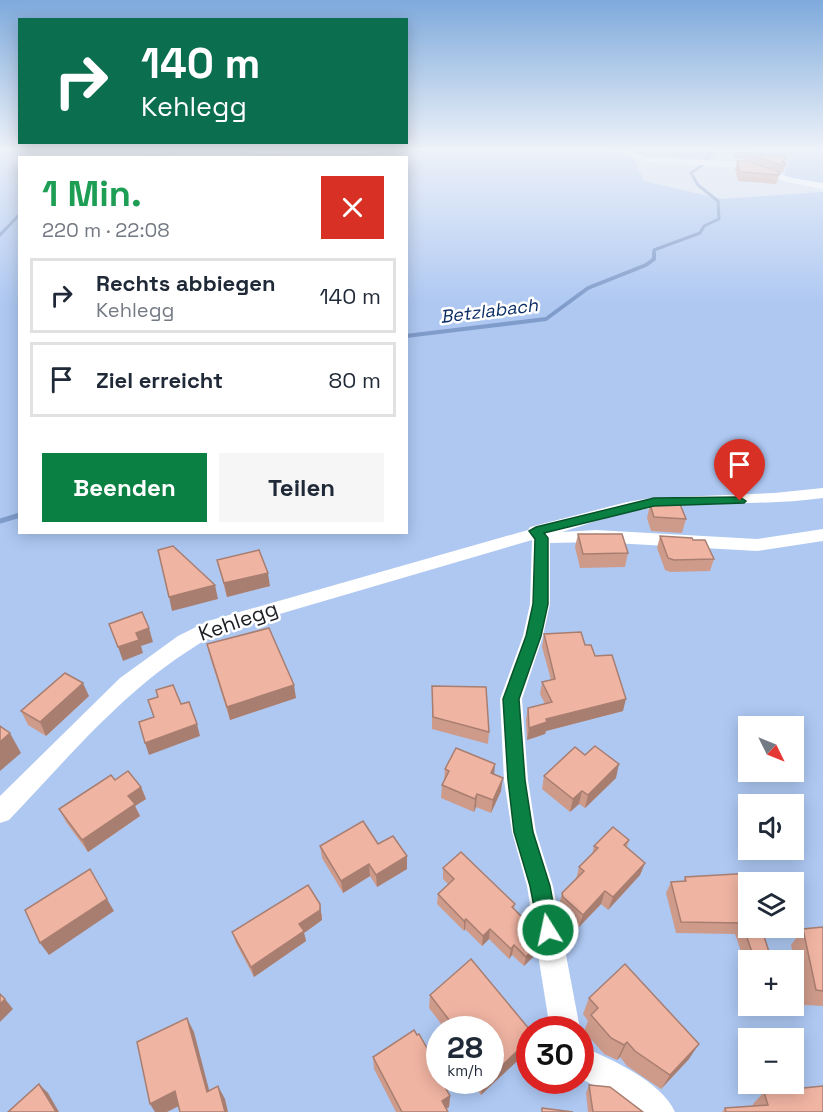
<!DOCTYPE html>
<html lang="de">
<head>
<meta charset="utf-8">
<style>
	body { margin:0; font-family:"Space Grotesk",sans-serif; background:#f6f6f7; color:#1f2937; height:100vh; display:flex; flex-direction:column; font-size:22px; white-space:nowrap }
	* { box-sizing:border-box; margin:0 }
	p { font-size:20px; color:#747a83 }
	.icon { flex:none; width:33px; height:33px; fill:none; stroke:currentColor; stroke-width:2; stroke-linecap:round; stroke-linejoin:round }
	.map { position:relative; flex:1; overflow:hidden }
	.side { position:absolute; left:18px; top:156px; width:390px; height:378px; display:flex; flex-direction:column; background:#fff; border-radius:0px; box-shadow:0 3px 15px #0003 }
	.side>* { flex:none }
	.top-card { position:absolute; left:18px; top:18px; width:390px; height:126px; border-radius:0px; box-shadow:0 3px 15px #0003; background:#0b6e4f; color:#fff; overflow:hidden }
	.needle { width:39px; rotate:133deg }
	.buttons { position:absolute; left:738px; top:716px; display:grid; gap:12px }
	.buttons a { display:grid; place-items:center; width:66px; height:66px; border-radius:0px; background:#fff; box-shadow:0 3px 15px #0003; font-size:30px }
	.speed { position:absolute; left:426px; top:1016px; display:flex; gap:12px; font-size:30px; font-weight:700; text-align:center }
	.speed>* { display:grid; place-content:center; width:78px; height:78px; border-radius:50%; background:#fff; box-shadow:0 3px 15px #0003; line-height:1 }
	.speed small { font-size:15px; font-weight:400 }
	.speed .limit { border:9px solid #d22; background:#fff; color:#111 }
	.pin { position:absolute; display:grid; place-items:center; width:51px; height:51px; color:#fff; margin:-62px -26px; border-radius:50% 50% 50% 0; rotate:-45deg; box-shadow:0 0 6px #0007 }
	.pin .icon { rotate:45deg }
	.me { position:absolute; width:66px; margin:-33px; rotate:350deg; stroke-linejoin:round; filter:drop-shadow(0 0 4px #0008) }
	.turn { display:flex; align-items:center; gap:21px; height:126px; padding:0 24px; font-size:27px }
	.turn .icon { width:78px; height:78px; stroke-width:2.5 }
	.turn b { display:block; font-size:42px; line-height:51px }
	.round { display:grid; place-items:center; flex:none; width:63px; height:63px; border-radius:0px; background:#f6f6f7 }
	.head { display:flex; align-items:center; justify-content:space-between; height:102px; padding:0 24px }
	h1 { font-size:36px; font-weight:800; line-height:45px; color:#1e9e55 }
	.button { display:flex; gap:12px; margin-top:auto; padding:12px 24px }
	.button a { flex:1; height:69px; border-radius:0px; background:#0b8043; color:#fff; font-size:24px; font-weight:800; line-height:69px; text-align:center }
	.button a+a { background:#f6f6f7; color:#1f2937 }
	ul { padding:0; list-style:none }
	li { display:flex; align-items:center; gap:18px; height:75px; margin:0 12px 9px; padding:0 12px; border:3px solid #e0e1e3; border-radius:0px }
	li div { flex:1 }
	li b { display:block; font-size:22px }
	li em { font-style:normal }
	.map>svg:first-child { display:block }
	.green { fill:#aec8f2; fill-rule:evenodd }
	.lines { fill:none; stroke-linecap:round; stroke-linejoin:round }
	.stream-far2 { stroke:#809ccb; stroke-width:3 }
	.stream-far1 { stroke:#809ccb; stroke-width:4 }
	.stream { stroke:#809ccb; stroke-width:5 }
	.minor { fill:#fff; fill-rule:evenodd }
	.wall { fill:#ce9b8b }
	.shaded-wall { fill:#a87e71 }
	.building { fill:#f0b4a2; stroke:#a87e71; stroke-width:1.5 }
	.route { fill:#0b8043; stroke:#07532c; stroke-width:1.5 }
	.labels { text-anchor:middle; stroke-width:5; stroke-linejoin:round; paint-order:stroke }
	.far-water-label { font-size:18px; font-style:italic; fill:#0a2d65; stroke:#fff }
	.street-label { font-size:21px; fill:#1a1d22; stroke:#fff }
</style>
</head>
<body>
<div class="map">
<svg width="823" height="1112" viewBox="0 0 823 1112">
	<rect width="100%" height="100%" fill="#dae3f1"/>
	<g class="green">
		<path d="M 0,149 L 213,149 L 309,153 L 382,149 L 719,149 L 710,163 L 634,159 L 644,181 L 721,199 L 823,192 L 823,1112 L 0,1112 ZM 20,158 L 406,158 L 406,532 L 20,532 ZM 748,726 L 794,726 L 794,771 L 748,771 ZM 748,804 L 794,804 L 794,849 L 748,849 ZM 748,882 L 794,882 L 794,927 L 748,927 ZM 748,960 L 794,960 L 794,1005 L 748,1005 ZM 440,1029 L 490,1029 L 490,1080 L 440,1080 ZM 530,1029 L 580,1029 L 580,1080 L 530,1080 ZM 748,1038 L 794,1038 L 794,1083 L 748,1083 Z"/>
		<polygon points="737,149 823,149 823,189 822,186 783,178 789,162"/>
	</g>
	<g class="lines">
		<g class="stream-far2">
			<path d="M 201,149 C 261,155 325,162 385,152"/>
			<polyline points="397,151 416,149"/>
			<polyline points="145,158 193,149"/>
			<polyline points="0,235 20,214"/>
			<polyline points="654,254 654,250 700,233 704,226 719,219 718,201 698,185 691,173 704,164 711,149"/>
		</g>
		<polyline class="stream-far1" points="406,336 546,319 588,288 646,265 654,259 654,253"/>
		<polyline class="stream" points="0,521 20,515"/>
		<g class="minor">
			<polygon points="214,149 406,149 402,151 274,154"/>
			<polygon points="610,149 623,149 647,157 747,162 792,178 823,183 823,189 787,182 746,168 646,162"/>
			<path d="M 823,488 L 823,498 C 759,507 692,499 629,512 C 606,517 584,525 562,532 L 596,530 L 757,539 L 823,529 L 823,541 L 757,551 L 596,542 L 550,543 L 550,604 L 543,636 L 522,699 L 528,780 L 536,832 L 553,886 L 580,1029 L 550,1029 L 527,886 L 512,832 L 504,780 L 500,699 L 523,636 L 530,604 L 532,540 L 222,631 C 135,676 75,751 9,820 L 0,823 L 0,796 L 120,678 L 178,636 L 208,621 L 528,530 L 530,527 L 627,502 L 651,498 L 774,493 Z"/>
			<path d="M 580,1046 C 610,1058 662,1082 675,1112 L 636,1112 L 626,1103 L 580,1078 Z"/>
		</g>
	</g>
	<g class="wall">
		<polygon points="734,152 786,156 784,163 786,163 783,172 748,160 733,158"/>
		<polygon points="737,161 780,172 776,184 738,181 735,170"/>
		<polygon points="650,505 686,519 682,533 651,531 647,518"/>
		<polygon points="578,534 628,553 625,567 580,568 575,547"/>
		<polygon points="660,536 693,540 714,559 710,571 670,572 665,570 657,548"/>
		<polygon points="217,560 270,586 227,597"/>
		<polygon points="544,634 585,645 595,656 623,711 546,731 545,734 527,740 526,720 528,708 545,704 540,694 542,682 551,680 542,647"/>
		<polygon points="207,644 296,698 230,720 210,657"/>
		<polygon points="432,686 489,732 488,744 432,729"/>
		<polygon points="89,696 46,736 28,725 21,711"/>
		<polygon points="445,769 494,774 501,791 491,813 476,807 474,812 441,798 442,785 444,780"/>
		<polygon points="544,776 616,778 585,808 579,804 570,812 542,789"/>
		<polygon points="115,780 141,787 146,799 135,806 140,816 88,852 66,822 59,809"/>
		<polygon points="629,840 627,847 645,863 640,875 608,910 601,904 579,927 560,909 559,905 562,893 576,879 579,867 592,854 594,846"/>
		<polygon points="378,844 407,869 377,887 370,876 343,893 322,858 320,846"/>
		<polygon points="443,868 515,904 514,909 530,937 529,938 535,955 524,966 512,955 509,959 489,939 482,946 465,929 464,931 437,904 438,894 448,884 443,879"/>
		<polygon points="685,877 748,882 748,927 771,958 770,960 748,960 748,969 747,969 735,934 676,933 666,893 671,882 683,882"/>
		<polygon points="322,914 322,920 304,933 306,941 254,977 236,943 232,932"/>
		<polygon points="823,927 823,1006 804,1005 791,945 803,929"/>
		<polygon points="430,995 530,1030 481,1095 470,1080 490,1080 490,1029 445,1029 429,1008"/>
		<polygon points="589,998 689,1059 661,1089 627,1066 620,1057 617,1060 604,1054 584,1031 588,1021 583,1014"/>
		<polygon points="417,1035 431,1055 440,1047 440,1070 437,1072 450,1096 449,1107 446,1109 448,1112 396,1112 374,1069 373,1057"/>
		<polygon points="589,1085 643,1112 588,1112 586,1093"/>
		<polygon points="764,1092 823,1112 722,1112 725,1108 753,1106 753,1104"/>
	</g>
	<g class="shaded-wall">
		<polygon points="268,573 270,586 227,597 224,583"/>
		<polygon points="215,585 218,599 172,611 169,597"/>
		<polygon points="149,628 153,642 141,646 143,653 123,661 118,647 136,633"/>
		<polygon points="83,683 89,696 46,736 40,722"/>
		<polygon points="294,685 296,698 230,720 227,707"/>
		<polygon points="626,699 623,711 546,731 545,734 527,740 529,728 546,719"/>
		<polygon points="197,724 200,736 149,755 145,743"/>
		<polygon points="10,733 21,753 0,771 0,742"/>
		<polygon points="495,764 494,777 491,773"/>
		<polygon points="619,764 616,778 585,808 588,795"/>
		<polygon points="503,778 501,791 491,813 493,800"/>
		<polygon points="141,787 146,799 135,806 140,816 88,852 82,840 128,796"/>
		<polygon points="582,791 579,804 570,812 573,799"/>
		<polygon points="477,794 476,807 474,812 475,799"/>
		<polygon points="407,856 407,869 377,887 376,875"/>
		<polygon points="645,863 640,875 608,910 613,897"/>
		<polygon points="369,864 370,876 343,893 341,881"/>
		<polygon points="605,891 601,904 579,927 583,915"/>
		<polygon points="107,899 114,911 49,955 40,943"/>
		<polygon points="320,904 322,920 304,933 306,941 254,977 251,967 299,924"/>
		<polygon points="466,919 465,929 464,931 464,921"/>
		<polygon points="532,927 530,937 523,944 525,934"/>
		<polygon points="490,929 489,939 482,946 483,936"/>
		<polygon points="514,945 512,955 509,959 511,949"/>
		<polygon points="537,945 535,955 524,966 526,957"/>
		<polygon points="5,999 13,1009 0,1022 0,1004"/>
		<polygon points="187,1018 194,1032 213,1105 207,1092"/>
		<polygon points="530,1039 530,1049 481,1095 483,1084 487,1080 490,1080 490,1077"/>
		<polygon points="627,1042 620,1057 617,1060 624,1045"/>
		<polygon points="699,1044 689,1059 661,1089 670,1075"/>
		<polygon points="440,1059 440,1070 431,1075 432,1063"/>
		<polygon points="39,1084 48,1093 59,1112 56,1112"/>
		<polygon points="218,1086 225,1099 228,1112 225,1112"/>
		<polygon points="175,1091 183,1104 167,1112 155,1112 150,1104"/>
		<polygon points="450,1096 449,1107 441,1112 442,1101"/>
	</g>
	<g class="building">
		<polygon points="734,152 786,156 782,163 786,163 784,166 749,154"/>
		<polygon points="737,161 748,161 780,172 779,175 740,172"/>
		<polygon points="680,504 686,519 654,517 650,505"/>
		<polygon points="578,534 622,534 628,553 583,554"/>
		<polygon points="660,536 692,538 693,540 705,540 714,559 674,560 668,558"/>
		<polygon points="173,546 215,585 169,597 158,550"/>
		<polygon points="259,550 268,573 224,583 217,560"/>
		<polygon points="142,612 149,628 136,633 139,640 118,647 109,624"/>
		<polygon points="269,628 294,685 227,707 207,644"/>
		<polygon points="581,632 585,645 591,645 595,656 612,655 626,699 546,719 547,722 529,728 528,708 552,702 542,682 555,679 544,634"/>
		<polygon points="65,673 83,683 40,722 21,711"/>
		<polygon points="173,685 181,704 189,702 197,724 145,743 139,722 154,717 148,700 158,697 156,690"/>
		<polygon points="432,686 486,687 489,732 433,717"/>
		<polygon points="0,726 10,733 0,742"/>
		<polygon points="595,746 619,764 588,795 582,791 573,799 544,776 575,747 585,755"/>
		<polygon points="456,748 495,764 491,773 503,778 493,800 477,794 475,799 442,785 449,771 445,769"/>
		<polygon points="128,771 141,787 128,796 135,804 82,840 59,809 111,775 115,780"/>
		<polygon points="363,821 378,844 393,836 407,856 376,875 369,864 341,881 320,846"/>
		<polygon points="613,827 629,840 624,845 645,863 613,897 605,891 583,915 563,897 562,893 584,871 579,867 598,848 594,846"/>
		<polygon points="461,852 515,904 512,907 532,927 525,934 537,945 526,957 514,945 511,949 490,929 483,936 466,919 464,921 438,894 454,879 443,868"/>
		<polygon points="90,869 107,899 40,943 25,910"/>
		<polygon points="753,873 756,882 748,882 748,927 761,927 771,958 754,958 742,923 681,922 671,882 686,881 685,877"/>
		<polygon points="308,885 320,904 320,910 299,924 304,931 251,967 232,932"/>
		<polygon points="823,927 823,991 816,990 803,929"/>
		<polygon points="471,959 530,1030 530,1039 490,1077 490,1029 456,1029 430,995"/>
		<polygon points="625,964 699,1044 670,1075 635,1051 627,1042 624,1045 611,1038 591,1015 598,1008 589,998"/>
		<polygon points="0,994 5,999 0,1004"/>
		<polygon points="187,1018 207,1092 218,1086 225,1112 180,1112 175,1091 150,1104 137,1042"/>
		<polygon points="414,1030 417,1035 419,1034 431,1055 440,1047 440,1059 432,1063 440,1077 440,1080 441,1080 450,1096 442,1101 448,1112 402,1112 373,1057"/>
		<polygon points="481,1080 487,1080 483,1084"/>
		<polygon points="39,1084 56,1112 8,1112"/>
		<polygon points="589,1085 610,1087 643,1112 593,1112"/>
		<polygon points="823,1086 823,1112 726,1112 725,1108 768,1105 764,1092"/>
		<polygon points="542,1108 573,1112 542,1112"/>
	</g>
	<linearGradient id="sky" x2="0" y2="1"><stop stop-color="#7eaadc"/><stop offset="0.49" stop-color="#eef2f9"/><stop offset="1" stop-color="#eef2f9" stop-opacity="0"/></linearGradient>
	<rect width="823" height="305" fill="url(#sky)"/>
	<polygon class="route" points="740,497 746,501 744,503 654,506 544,533 548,538 548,604 541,636 519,699 525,780 533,832 550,886 558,930 555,938 548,941 540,938 530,886 514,832 508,780 503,699 526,636 533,604 535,539 529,531 536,527 654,498"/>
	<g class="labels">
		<g class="far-water-label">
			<text transform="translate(489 311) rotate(-7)" y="6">Betzlabach</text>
		</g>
		<g class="street-label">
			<text transform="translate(238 621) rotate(-19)" y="7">Kehlegg</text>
		</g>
	</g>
</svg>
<div class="buttons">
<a><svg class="needle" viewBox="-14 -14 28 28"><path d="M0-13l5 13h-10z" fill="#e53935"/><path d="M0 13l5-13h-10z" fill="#747a83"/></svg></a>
<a><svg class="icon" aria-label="sound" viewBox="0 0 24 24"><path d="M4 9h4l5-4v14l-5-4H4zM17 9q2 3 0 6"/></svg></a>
<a><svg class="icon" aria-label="layers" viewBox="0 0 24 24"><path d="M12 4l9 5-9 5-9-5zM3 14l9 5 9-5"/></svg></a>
<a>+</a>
<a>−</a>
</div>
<div class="speed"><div>28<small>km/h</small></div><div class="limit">30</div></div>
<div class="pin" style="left:740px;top:501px;background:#d93025"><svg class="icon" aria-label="arrive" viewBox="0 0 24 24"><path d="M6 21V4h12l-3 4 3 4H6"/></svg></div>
<svg class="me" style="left:548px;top:930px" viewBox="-20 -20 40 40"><circle r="17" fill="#0b8043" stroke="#fff" stroke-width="3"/><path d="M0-11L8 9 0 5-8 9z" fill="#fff"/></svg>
<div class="top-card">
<div class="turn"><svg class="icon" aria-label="right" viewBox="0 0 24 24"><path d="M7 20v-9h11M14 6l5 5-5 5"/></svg><div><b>140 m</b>Kehlegg</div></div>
</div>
<section class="side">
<div class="head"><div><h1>1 Min.</h1><p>220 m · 22:08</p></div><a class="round" style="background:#d93025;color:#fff"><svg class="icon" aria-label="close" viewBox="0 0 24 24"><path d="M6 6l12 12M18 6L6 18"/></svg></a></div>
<ul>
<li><svg class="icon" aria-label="right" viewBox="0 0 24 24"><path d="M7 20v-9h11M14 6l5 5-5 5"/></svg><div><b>Rechts abbiegen</b><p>Kehlegg</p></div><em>140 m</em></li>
<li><svg class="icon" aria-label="arrive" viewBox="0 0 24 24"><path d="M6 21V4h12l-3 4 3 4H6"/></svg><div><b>Ziel erreicht</b></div><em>80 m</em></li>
</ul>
<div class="button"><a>Beenden</a><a>Teilen</a></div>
</section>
</div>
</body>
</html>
